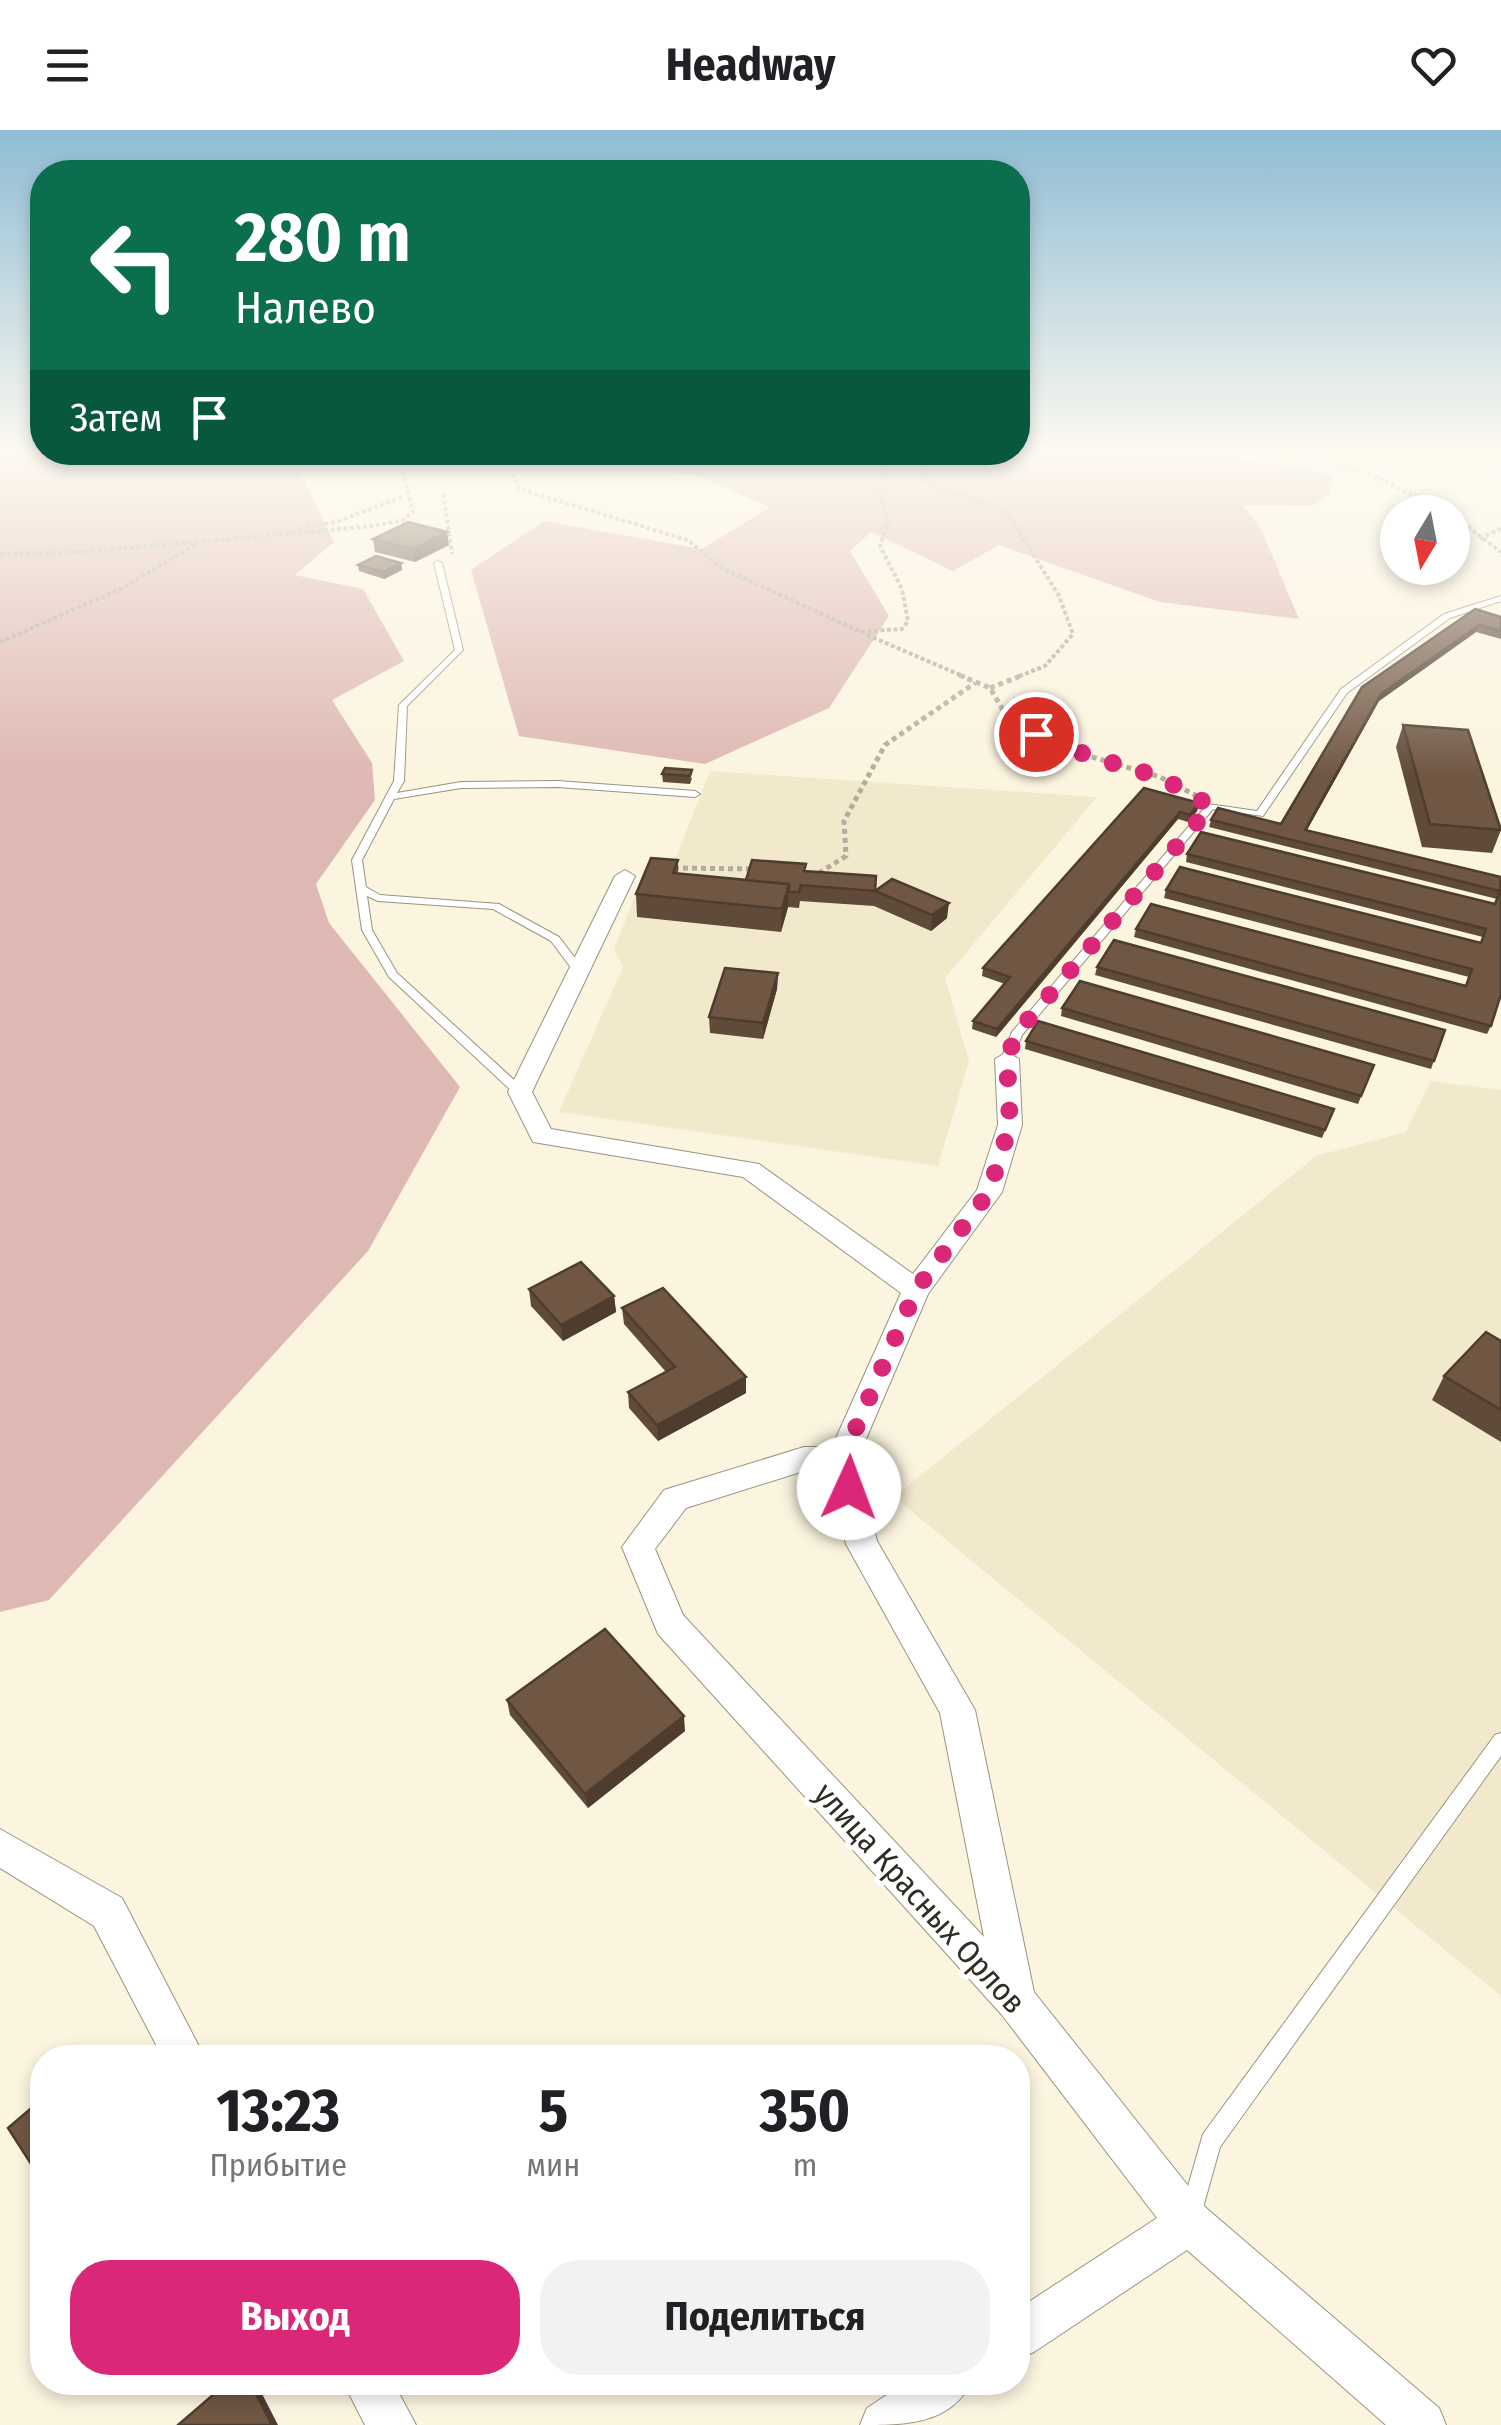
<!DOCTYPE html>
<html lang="ru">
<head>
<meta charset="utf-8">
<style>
	body { margin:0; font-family:"Fira Sans Condensed",sans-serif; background:#f2f2f2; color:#202124; height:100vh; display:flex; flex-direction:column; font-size:38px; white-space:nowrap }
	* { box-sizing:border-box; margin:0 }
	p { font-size:32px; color:#757577 }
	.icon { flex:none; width:55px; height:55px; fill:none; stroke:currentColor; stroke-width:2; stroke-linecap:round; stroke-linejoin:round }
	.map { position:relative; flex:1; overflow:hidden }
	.sheet { position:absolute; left:30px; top:1915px; width:1000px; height:350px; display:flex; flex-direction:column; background:#fff; border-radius:40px; box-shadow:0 5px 15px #0003 }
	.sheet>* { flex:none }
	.banner { position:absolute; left:30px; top:30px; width:1000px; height:305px; border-radius:40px; box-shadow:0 5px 15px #0003; background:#0b6e4f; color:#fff; overflow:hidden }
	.needle { width:65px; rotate:190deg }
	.tools { position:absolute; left:1380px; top:365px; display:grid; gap:20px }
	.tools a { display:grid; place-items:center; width:90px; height:90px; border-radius:50%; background:#fff; box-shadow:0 5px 15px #0003; font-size:50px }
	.pin { position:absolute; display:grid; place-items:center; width:85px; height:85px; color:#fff; margin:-42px; border:5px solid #fff; border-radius:50%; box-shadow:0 2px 10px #0007 }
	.me { position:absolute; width:110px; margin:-55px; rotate:2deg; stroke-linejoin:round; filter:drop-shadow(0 0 8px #0008) }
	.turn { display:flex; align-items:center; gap:35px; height:210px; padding:0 40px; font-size:45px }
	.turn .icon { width:130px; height:130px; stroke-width:2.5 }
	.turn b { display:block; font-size:70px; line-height:85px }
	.then { display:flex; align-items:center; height:95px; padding:0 40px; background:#0003; gap:20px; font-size:38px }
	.eta { display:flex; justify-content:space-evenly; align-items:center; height:170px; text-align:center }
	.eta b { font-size:60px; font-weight:700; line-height:70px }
	.cta { display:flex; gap:20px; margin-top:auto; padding:20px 40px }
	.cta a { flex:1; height:115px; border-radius:40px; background:#db2777; color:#fff; font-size:40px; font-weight:700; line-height:115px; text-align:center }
	.cta a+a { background:#f2f2f2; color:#202124 }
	header { display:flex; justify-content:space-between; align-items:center; height:130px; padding:0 40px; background:#fff; font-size:45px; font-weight:700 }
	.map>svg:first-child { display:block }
	.built { fill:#f2e9cd }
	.forest { fill:#deb8b2 }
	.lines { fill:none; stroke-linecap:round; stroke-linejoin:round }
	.lane-casing { stroke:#9a9380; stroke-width:2 }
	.street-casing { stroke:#9a9380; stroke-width:2 }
	.path-far1 { stroke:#b1ac9c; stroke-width:4; stroke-dasharray:4 2.5; stroke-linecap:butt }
	.path { stroke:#b1ac9c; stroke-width:5; stroke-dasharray:5 4; stroke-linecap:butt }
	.lane { fill:#fff; fill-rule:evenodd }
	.street { fill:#fff; fill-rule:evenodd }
	.wall { fill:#604b3a }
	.shaded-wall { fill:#4e3d2f }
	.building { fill:#705743; stroke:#4e3d2f; stroke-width:2.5 }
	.route { stroke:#db2777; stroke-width:18; stroke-dasharray:0 32.4 }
	.labels { text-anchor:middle; stroke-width:10; stroke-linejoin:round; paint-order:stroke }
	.near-street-label { font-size:32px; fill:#2f2d25; stroke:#fff }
</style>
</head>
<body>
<header><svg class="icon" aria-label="menu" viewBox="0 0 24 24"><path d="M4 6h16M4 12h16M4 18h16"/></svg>Headway<svg class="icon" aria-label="heart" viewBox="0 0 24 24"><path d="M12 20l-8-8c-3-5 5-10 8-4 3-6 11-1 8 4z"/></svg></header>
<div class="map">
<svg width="1501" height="2295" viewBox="0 0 1501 2295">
	<rect width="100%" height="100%" fill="#fbf4df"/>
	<g class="built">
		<polygon points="710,641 1097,667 945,848 969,931 938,1036 559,982 623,837 614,819 639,756 677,725"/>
		<polygon points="1431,951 1501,960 1501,1866 894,1367 1316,1026 1406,1002"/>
	</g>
	<g class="forest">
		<polygon points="0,326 337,326 299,340 334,412 295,445 363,459 404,531 332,570 372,633 375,670 316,754 329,793 460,957 368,1121 49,1470 0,1482"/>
		<polygon points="525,326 1221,326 1305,338 1332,347 1331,363 1312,376 1243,375 1261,399 1299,489 1160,472 999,415 953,441 871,402 850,421 889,486 829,578 705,634 519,606 471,440 544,391 702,419 770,377 696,345"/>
	</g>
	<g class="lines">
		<g class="lane-casing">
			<g id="lane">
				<polygon points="438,431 442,433 463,520 407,576 404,651 397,663 461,652 558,651 695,661 700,664 695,667 558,657 461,658 394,669 362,730 366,757 380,765 499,774 559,807 585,841 583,843 575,843 551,811 493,779 378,771 367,766 372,800 397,843 524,959 526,962 524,965 516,965 389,847 362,800 352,730 394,651 399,575 455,520 434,433"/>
				<polygon points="1501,466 1501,471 1450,488 1347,563 1263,686 1213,679 1022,905 1011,932 1003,932 1001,929 1012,902 1208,674 1257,681 1341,559 1444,484"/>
				<polygon points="1501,1603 1501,1626 1220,2017 1199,2092 1191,2095 1183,2092 1180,2084 1203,2004 1495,1605"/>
			</g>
		</g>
		<g class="street-casing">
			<g id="street">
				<path d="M 625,740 L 635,746 L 532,962 L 551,999 L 759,1034 L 913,1144 L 977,1060 L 998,995 L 995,929 L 1007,922 L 1019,929 L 1022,995 L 1002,1062 L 928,1164 L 857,1330 L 877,1411 L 975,1580 L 1034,1862 L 1205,2077 L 1439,2278 L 1446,2295 L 1386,2295 L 1187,2120 L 1034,2222 L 1018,2229 L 1018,2179 L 1157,2088 L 1002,1885 L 658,1504 L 622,1417 L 664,1360 L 804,1317 L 832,1317 L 901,1163 L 743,1047 L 533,1012 L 508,962 L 615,746 ZM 804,1341 L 829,1342 L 846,1414 L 940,1583 L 984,1807 L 683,1485 L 655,1419 L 686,1378 Z"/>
				<polygon points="0,1699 122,1768 205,1928 163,1928 94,1796 0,1738"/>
				<polygon points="343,2252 393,2252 416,2295 365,2295"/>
				<path d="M 906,2252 L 971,2252 C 951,2295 904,2295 860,2295 L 867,2278 Z"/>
			</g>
		</g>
		<g class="path-far1">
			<polyline points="505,326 519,359 688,410 722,438 861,502 902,499 908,491 902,459 880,416 888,392 878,357 888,331 886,326"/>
			<polyline points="921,326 927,353 1006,381 1059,466 1073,504 1045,536 1017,547"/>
			<polyline points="1305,326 1368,343 1447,382"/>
			<polyline points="510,333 537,326"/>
			<polyline points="443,364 452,424"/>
			<polyline points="1452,385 1501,422"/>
			<polyline points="299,398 336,392 403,367"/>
			<polyline points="1480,409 1501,398"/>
			<polyline points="0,424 79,422 374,396 403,390 413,382 399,326"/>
			<polyline points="867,505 965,547"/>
			<polyline points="0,512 123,458 198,413"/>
		</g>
		<g class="path">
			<polyline points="959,545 990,558 1010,592 1089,626 1160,647 1199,667"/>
			<polyline points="990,558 1023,545"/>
			<polyline points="674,738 757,739"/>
			<polyline points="819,743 846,726 844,691 885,615 975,553"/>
		</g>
		<use href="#lane" class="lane"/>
		<use href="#street" class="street"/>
	</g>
	<g class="wall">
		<polygon points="373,409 449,415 415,432 375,422"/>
		<polygon points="401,433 402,440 384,449 359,441 358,435"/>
		<polygon points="1475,479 1501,487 1501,509 1476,502 1379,571 1307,700 1501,757 1497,769 1209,697 1211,690 1281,694 1362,557"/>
		<polygon points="1403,595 1501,700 1492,723 1422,717 1396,617"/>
		<polygon points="665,638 692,648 690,654 663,652 662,644"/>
		<polygon points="1144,658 1199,673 1197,681 1188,692 1178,689 996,907 972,899 973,891 1005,854 982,846 983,838"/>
		<polygon points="1187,724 1495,774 1491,896 1487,904 1134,807 1136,799 1465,856 1469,847 1164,768 1166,760 1481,813 1483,807 1186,732"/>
		<polygon points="678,730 678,743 746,750 806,741 875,761 947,788 931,801 874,776 800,771 799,778 788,777 781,802 637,787 636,764"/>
		<polygon points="1097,837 1445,900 1431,939 1095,845"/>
		<polygon points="778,843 777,859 763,909 710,903 709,887"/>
		<polygon points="1062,878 1374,935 1358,974 1061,886"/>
		<polygon points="1026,911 1334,979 1322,1008 1025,919"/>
		<polygon points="529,1159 614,1166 616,1182 563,1211 531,1176"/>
		<polygon points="622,1178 746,1247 746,1263 658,1311 629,1278 628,1262 666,1242 624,1194"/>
		<polygon points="1501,1211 1501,1312 1432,1270 1444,1246"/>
		<polygon points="507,1570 685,1601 588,1678 510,1585"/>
	</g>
	<g class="shaded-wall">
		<polygon points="447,402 449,415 415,432 413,419"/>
		<polygon points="401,433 402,440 384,449 383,442"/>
		<polygon points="1479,495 1476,502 1379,571 1303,707 1305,700 1381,564"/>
		<polygon points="1199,673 1197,681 1188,692 1190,685"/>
		<polygon points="1180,682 1178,689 996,907 997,899"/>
		<polygon points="789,754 788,777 781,802 782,779"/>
		<polygon points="949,773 947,788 931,801 932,785"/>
		<polygon points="778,843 777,859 763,909 763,893"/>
		<polygon points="614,1166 616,1182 563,1211 561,1195"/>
		<polygon points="746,1247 746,1263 658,1311 657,1295"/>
		<polygon points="684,1586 685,1601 588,1678 585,1664"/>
		<polygon points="250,2252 256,2252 278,2295 269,2295"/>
	</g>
	<g class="building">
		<polygon points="408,392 447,402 413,419 373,409"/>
		<polygon points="376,426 401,433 383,442 358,435"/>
		<polygon points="1475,479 1501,487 1501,501 1479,495 1381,564 1305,700 1501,747 1500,761 1211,690 1218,678 1281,694 1362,557"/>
		<polygon points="1403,595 1468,600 1501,700 1430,694"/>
		<polygon points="665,638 692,640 690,646 662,644"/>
		<polygon points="1144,658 1199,673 1190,685 1180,682 997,899 973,891 1010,847 983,838"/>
		<polygon points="1201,702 1495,774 1500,761 1501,761 1501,864 1491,896 1136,799 1151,774 1466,856 1472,839 1166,760 1180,737 1481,813 1486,799 1187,724"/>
		<polygon points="651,728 678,730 673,743 789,754 782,779 636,764"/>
		<polygon points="752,730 806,734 804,741 876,746 875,761 801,755 799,762 789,762 789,754 746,750"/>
		<polygon points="892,749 949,773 932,785 875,761"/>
		<polygon points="1114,810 1445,900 1434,931 1097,837"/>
		<polygon points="725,838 778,843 763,893 709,887"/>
		<polygon points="1080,851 1374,935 1361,966 1062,878"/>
		<polygon points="1038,891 1334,979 1325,1000 1026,911"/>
		<polygon points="581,1132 614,1166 561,1195 529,1159"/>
		<polygon points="663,1158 746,1247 657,1295 628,1262 675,1237 622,1178"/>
		<polygon points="1486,1202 1501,1211 1501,1280 1444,1246"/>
		<polygon points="605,1499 684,1586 585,1664 507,1570"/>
		<polygon points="42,1969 42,2051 8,1998"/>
		<polygon points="228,2252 250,2252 271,2293 269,2295 178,2295"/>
	</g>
	<linearGradient id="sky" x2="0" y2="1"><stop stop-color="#8fbcd4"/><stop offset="0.5" stop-color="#fdfaf1"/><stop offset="1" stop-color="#fdfaf1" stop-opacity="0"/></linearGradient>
	<rect width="1501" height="647" fill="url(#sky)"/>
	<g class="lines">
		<polyline class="route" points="849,1358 842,1330 916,1160 989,1062 1010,995 1007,929 1016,904 1211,676 1160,647 1089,626 1036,604"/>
	</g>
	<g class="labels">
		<g class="near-street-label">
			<text transform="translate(920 1768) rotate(48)" y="11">улица Красных Орлов</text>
		</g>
	</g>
</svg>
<div class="tools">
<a><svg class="needle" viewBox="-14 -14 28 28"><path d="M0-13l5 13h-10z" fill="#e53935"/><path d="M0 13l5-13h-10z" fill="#757577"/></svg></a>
</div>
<div class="pin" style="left:1036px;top:604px;background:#d93025"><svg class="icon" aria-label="arrive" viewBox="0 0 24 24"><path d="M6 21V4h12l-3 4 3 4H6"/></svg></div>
<svg class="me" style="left:849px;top:1358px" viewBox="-20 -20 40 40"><circle r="19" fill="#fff"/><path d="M0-13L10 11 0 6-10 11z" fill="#db2777"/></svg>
<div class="banner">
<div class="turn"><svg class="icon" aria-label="left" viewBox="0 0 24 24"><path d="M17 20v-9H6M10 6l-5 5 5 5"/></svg><div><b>280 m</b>Налево</div></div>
<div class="then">Затем<svg class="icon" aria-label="arrive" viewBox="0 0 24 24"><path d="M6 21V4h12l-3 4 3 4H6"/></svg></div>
</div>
<section class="sheet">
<div class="eta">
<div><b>13:23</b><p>Прибытие</p></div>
<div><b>5</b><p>мин</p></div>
<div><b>350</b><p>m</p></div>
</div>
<div class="cta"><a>Выход</a><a>Поделиться</a></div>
</section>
</div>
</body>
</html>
